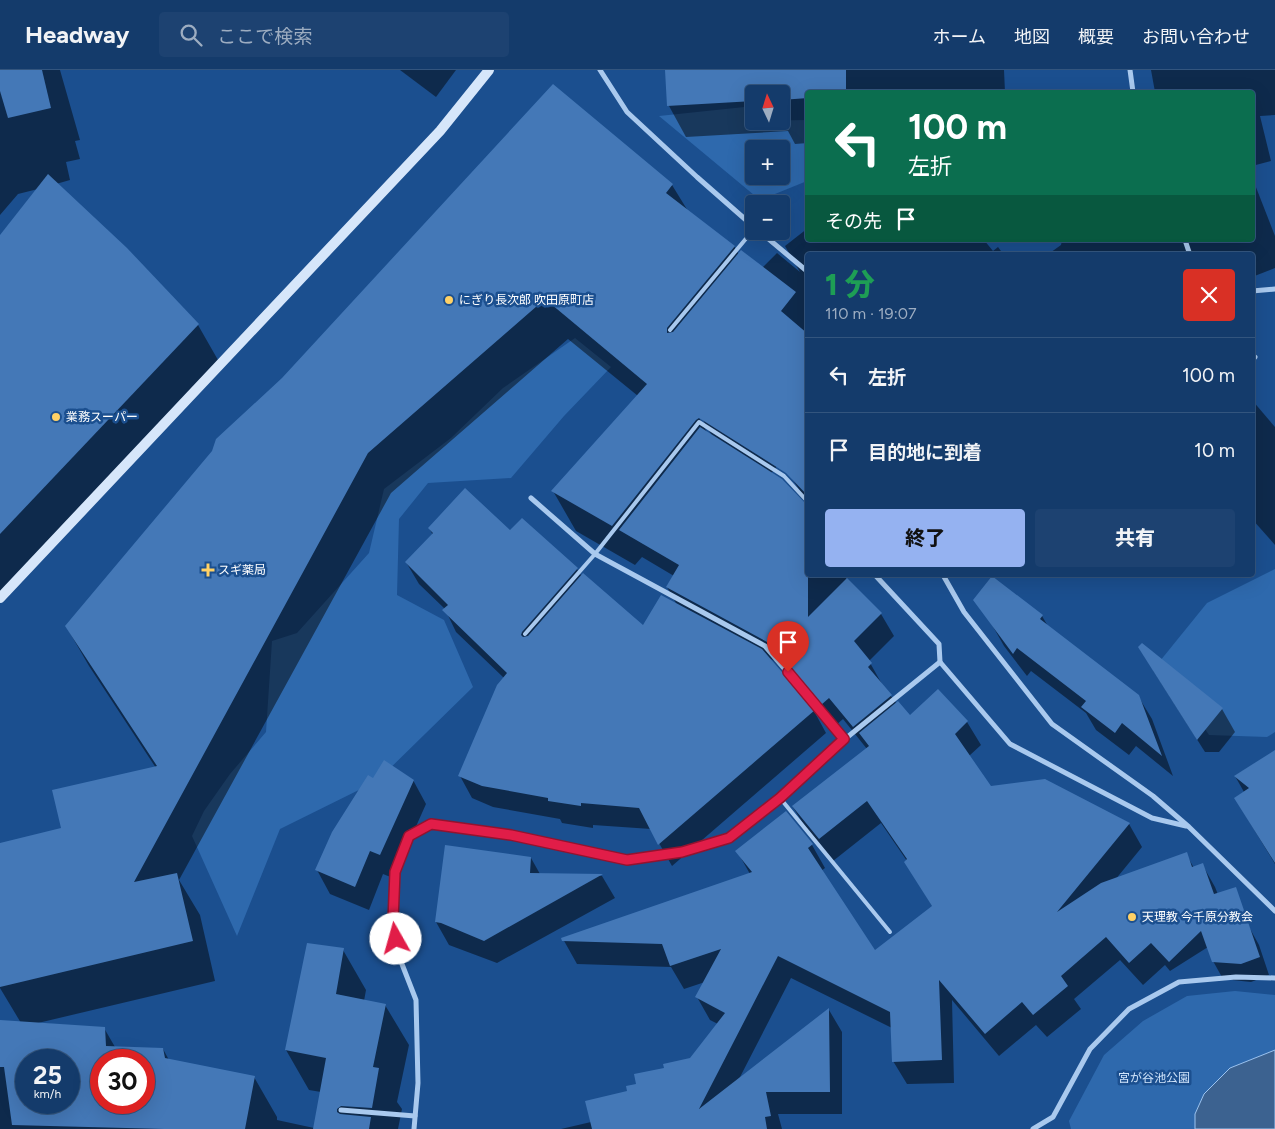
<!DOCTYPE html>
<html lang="ja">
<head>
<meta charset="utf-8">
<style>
	body { margin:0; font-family:Figtree,"Noto Sans JP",sans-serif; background:#1d4271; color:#f1f3f6; height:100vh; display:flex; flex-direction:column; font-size:19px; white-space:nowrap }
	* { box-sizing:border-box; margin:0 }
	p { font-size:16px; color:#9dadc1 }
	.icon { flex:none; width:28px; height:28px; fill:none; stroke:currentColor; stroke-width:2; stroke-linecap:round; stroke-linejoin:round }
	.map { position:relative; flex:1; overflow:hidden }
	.panel { position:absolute; left:805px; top:182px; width:450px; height:325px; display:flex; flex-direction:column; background:#143b6b; border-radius:5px; box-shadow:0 5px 20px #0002,0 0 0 1px #33557e }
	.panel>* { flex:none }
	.guide { position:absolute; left:805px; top:20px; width:450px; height:152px; border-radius:5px; box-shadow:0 5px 20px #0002,0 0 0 1px #33557e; background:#0b6e4f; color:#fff; overflow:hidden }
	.needle { width:32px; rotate:356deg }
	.controls { position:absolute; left:745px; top:15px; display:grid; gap:10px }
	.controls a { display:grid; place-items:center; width:45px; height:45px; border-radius:5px; background:#143b6b; box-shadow:0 5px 20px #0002,0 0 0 1px #33557e; font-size:25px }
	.speed { position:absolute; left:15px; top:979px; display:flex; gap:10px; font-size:25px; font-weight:700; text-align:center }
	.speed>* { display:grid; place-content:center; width:65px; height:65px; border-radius:50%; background:#143b6b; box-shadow:0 5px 20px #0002,0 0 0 1px #33557e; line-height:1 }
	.speed small { font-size:12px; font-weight:400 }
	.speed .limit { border:8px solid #d22; background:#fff; color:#111 }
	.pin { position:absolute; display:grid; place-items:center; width:42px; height:42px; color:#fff; margin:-51px -21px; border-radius:50% 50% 50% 0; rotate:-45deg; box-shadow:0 0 5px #0007 }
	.pin .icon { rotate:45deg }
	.me { position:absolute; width:55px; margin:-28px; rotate:353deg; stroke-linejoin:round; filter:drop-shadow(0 0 4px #0008) }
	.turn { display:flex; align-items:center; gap:18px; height:105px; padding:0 20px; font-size:22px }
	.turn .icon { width:65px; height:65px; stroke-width:2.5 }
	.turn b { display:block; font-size:35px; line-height:42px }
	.then { display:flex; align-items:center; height:48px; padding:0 20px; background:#0003; gap:10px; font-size:19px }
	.round { display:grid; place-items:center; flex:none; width:52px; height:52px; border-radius:5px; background:#1d4271 }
	.overview { display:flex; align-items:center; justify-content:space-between; height:85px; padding:0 20px }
	h1 { font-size:30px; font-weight:800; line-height:38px; color:#1e9e55 }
	.cta { display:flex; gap:10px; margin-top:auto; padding:10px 20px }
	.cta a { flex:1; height:58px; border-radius:5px; background:#95b2f1; color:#111; font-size:20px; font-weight:800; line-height:58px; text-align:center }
	.cta a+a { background:#1d4271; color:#f1f3f6 }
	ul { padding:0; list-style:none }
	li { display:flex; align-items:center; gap:15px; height:75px; padding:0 20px; border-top:1px solid #33557e }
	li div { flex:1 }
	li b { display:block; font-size:19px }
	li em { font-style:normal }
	header { display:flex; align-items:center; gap:30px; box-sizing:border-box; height:70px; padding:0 25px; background:#143b6b; border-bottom:1px solid #33557e }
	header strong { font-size:24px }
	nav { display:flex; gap:28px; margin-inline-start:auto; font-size:18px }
	.search { width:350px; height:45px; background:#1d4271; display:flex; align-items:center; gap:12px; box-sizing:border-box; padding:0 18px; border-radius:5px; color:#9dadc1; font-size:19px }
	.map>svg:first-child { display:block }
	.green { fill:#2e69ad; fill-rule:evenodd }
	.water { fill:#3c6290; stroke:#9cc4f0 }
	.shadow { fill:#0007; fill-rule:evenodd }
	.building { fill:#4478b7; fill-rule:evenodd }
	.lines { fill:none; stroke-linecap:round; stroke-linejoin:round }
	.lane { stroke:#a9c9ee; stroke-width:4 }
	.street { stroke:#a9c9ee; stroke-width:5 }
	.secondary { stroke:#d6e6fa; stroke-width:10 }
	.route-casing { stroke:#92132f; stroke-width:12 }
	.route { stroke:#e11d48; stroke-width:9 }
	.poi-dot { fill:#ffd166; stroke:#1b4f8f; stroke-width:2 }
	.labels { text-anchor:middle; stroke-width:5; stroke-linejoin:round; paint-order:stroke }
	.poi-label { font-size:12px; fill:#fff; stroke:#1b4f8f; text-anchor:start }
	.park-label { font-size:12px; fill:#cfe3fa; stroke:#1b4f8f }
</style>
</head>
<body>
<header>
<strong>Headway</strong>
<div class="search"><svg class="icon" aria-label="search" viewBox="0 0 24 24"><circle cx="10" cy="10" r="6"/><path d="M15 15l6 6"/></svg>ここで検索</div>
<nav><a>ホーム</a><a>地図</a><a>概要</a><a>お問い合わせ</a></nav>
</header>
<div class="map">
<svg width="1275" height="1059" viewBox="0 0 1275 1059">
	<rect width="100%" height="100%" fill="#1b4f8f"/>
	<g class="green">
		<path d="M 754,36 L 754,51 L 807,50 L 807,111 L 760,130 L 659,46 ZM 754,79 L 781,79 L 781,106 L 754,106 Z"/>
		<polygon points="575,268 611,297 564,346 511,408 428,413 399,449 397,525 444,550 473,617 377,711 280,759 237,866 192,766 204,741 230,704 266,662 272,571 297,563 369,483 384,419 451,368 503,318"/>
		<polygon points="1275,499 1275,662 1267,667 1209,665 1160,591 1207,533"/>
		<polygon points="1235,921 1275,925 1275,980 1230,998 1204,1024 1195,1044 1195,1059 1071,1059 1069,1051 1104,985 1143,951 1187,926"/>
	</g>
	<polygon class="water" points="1275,980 1275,1059 1195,1059 1195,1044 1204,1024 1230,998"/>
	<g class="shadow">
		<polygon points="0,0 60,0 80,70 75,71 80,89 66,92 70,110 56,114 127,179 198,255 222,297 0,533 0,167 38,119 18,124 0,145"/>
		<polygon points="400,0 456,0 436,27"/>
		<path d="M 666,0 L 1004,0 L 1005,22 L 808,22 L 808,73 L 795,74 L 788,61 L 686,67 L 669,36 ZM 754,24 L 781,24 L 781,51 L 754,51 Z"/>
		<polygon points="1151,0 1275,0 1275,45 1260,46 1271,91 1252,96 1252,22 1155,22"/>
		<polygon points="1252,107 1275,166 1275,198 1252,207 1252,185 1047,185 1061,175 1062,170 1252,170"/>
		<path d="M 672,115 L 688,141 L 734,176 L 739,185 L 762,198 L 777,183 L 800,202 L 785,176 L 808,158 L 808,170 L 984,170 L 993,181 L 998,177 L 1004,185 L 808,185 L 808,359 L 763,413 L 808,505 L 843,505 L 881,544 L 894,566 L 869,591 L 883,616 L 897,634 L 910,646 L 938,620 L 967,652 L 981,675 L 969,686 L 990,717 L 1129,754 L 1142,777 L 1115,810 L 1186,784 L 1194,798 L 1202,794 L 1215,817 L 1232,860 L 1249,857 L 1259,875 L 1269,905 L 1251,912 L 1223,909 L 1213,891 L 1208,877 L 1170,901 L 1165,895 L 1143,915 L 1120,890 L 1074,929 L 1081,939 L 1047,967 L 1036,955 L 999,986 L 952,930 L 954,1013 L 907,1014 L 893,991 L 892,958 L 791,908 L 739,1009 L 829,940 L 842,962 L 842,1044 L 778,1044 L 782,1059 L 561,1059 L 591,1052 L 638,1015 L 665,999 L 691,989 L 718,954 L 710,950 L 697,927 L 705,912 L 684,919 L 671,897 L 577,894 L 563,869 L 750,804 L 737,781 L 812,775 L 825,798 L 821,801 L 875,881 L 933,837 L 905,792 L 907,791 L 881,753 L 833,791 L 807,760 L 793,737 L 867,679 L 843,649 L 835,656 L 781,594 L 767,587 L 814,641 L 826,663 L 672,796 L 651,759 L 593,755 L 593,758 L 562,753 L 560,749 L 493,737 L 472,728 L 460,706 L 504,608 L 456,562 L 445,539 L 419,514 L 406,492 L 433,465 L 429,458 L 510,462 L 577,499 L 582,507 L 643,557 L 677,535 L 667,517 L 674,506 L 642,487 L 635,495 L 576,461 L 553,421 L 638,326 L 568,269 L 391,423 L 179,810 L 200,845 L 215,911 L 38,953 L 104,958 L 115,977 L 163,979 L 169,990 L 254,1007 L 277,1047 L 277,1050 L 314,1058 L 321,1022 L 309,1020 L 286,980 L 343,880 L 366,920 L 364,931 L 385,935 L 409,975 L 397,1032 L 402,1039 L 398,1059 L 0,1059 L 0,951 L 21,953 L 0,918 L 0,774 L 63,759 L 156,698 L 89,596 L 66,556 ZM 699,343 L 711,364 L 708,364 L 697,344 ZM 26,990 L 69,990 L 69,1032 L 26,1032 ZM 101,990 L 144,990 L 144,1032 L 101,1032 Z"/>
		<polygon points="1252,330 1275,357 1275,475 1252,449"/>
		<polygon points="808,393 808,433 791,407"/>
		<polygon points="1042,546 1049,558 1138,626 1152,649 1173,706 1136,676 1129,685 1096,660 1086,643 1031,601 1027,606 1004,576 991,553"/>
		<polygon points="1153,600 1222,639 1235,662 1219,682 1205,682"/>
		<polygon points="1275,681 1275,794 1235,728 1244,722 1235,706"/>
		<polygon points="373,710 413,710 426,734 393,808 383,804 369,840 330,824 317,800"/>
		<polygon points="531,788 540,804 602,806 615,828 497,893 449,875 436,852"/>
	</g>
	<g class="building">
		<polygon points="0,0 42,0 51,38 8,48 0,21"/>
		<polygon points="665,0 846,0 846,22 808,22 808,28 781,30 781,24 754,24 754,31 667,36"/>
		<polygon points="553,14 673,114 666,123 735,176 667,258 667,263 673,262 741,180 796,222 781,241 808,264 808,426 786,403 699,348 696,350 612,456 551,421 647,314 545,229 368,383 134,812 177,803 193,871 0,917 0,773 61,758 52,720 157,696 65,556 212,381 216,369 282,308"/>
		<polygon points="48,104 127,178 199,254 0,464 0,165"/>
		<polygon points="700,357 782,409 808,436 808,547 847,508 882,543 854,571 872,593 868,597 892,625 853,657 829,628 821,635 767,572 666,517 679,495 619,460"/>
		<polygon points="465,418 510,460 522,448 578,498 522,562 521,565 523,567 528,566 583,503 643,555 661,525 762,579 815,640 658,775 639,738 581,733 581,736 548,731 548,728 482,716 458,706 497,615 507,603 442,540 448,535 405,492 433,463 428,458"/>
		<polygon points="992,506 1043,545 1040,549 1139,625 1162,686 1122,653 1115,663 1081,637 1086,631 1017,578 1013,584 973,530"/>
		<polygon points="1142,573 1223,638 1197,670 1138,577"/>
		<polygon points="938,619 968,651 955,664 991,716 1045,709 1130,753 1057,842 1101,813 1187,782 1192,797 1203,793 1214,824 1236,817 1260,887 1241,894 1212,892 1201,861 1169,892 1151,873 1129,893 1106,867 1061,906 1068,916 1033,945 1022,932 985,964 939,910 942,990 892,992 890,942 778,886 699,1039 829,938 830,1022 766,1022 771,1046 765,1047 767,1059 592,1059 585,1031 627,1021 626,1016 636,1014 634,1004 664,998 663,994 690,988 725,943 695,927 721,879 670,896 662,874 562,871 561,868 752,802 735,781 786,741 813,774 808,778 875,880 932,836 904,792 907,789 867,731 819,769 792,736 869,676 859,663 898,631 910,645"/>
		<polygon points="1275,680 1275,793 1234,728 1249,718 1234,706"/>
		<polygon points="384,690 414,710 380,785 370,781 355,817 315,800 332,762 368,705 373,708"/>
		<polygon points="445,775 531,787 530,803 603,804 484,871 441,853 435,852"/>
		<polygon points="307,873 344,878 336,924 386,934 373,997 379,998 372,1038 341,1036 337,1039 337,1042 340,1044 371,1047 369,1059 313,1059 326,988 285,980"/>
		<path d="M 0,950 L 105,957 L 106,976 L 163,978 L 165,988 L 255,1006 L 245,1059 L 164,1059 L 12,1055 L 4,997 L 0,997 ZM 26,990 L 69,990 L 69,1032 L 26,1032 ZM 101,990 L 144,990 L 144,1032 L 101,1032 Z"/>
	</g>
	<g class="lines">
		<g class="lane">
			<polyline points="670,260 754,159"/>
			<polyline points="525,564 595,484 699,352 784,406 808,432"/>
			<polyline points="780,728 890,862"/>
		</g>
		<g class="street">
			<polyline points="600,0 627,42 697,107 754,157"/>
			<polyline points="1130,0 1133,22"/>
			<polyline points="759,161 808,202"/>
			<polyline points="1185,170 1190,185"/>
			<polyline points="1252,221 1275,219"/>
			<polyline points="1252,285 1255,287"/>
			<polyline points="531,428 595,484 765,576 845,669"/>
			<polyline points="875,505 939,574 940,592 1010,674 1152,748 1186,756"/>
			<polyline points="943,505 964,542 1052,654 1153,726 1189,757 1275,841"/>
			<polyline points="341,1040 415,1046"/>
			<polyline points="414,1059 418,1013 416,930 400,889 393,850 395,802 409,766 431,754 511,765 627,790 682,782 729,768 780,728 845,669 940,592"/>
			<polyline points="1033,1059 1053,1047 1090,979 1129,939 1179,912 1236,907 1275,908"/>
		</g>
		<polyline class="secondary" points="0,528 440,61 489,0"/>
	</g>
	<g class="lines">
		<g class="route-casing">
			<polyline id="route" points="396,869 393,850 395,802 409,766 431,754 511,765 627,790 682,782 729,768 780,728 844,669 788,602"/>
		</g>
		<use href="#route" class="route"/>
	</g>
	<g class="poi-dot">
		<circle cx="449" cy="230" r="5"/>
		<circle cx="56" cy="347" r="5"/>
		<path d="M205.5 492.5h5v5h5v5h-5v5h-5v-5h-5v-5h5z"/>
		<circle cx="1132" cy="847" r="5"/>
	</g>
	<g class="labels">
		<g class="poi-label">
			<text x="459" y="234">にぎり長次郎 吹田原町店</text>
			<text x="66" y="351">業務スーパー</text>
			<text x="218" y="504">スギ薬局</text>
			<text x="1142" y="851">天理教 今千原分教会</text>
		</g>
		<g class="park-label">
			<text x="1154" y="1012">宮が谷池公園</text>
		</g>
	</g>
</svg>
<div class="controls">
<a><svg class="needle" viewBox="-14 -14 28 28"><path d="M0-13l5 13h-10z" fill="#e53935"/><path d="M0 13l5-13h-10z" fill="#9dadc1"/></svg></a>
<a>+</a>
<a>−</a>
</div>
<div class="speed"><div>25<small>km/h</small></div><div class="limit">30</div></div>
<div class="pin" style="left:788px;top:602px;background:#d93025"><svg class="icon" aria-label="arrive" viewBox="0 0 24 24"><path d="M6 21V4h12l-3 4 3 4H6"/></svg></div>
<svg class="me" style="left:396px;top:869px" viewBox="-20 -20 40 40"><circle r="19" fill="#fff"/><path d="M0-13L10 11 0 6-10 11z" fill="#e11d48"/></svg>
<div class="guide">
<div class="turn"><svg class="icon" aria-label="left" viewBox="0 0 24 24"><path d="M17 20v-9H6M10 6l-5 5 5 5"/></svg><div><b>100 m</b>左折</div></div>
<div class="then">その先<svg class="icon" aria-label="arrive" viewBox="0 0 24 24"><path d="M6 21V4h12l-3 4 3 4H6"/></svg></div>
</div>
<section class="panel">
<div class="overview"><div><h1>1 分</h1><p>110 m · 19:07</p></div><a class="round" style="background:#d93025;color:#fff"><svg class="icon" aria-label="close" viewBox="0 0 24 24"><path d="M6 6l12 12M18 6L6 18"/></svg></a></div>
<ul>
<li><svg class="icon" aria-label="left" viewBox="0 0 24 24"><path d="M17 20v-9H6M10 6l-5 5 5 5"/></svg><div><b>左折</b></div><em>100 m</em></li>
<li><svg class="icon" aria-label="arrive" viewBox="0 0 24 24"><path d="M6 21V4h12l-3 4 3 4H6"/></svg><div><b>目的地に到着</b></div><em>10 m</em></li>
</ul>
<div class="cta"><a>終了</a><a>共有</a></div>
</section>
</div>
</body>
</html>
